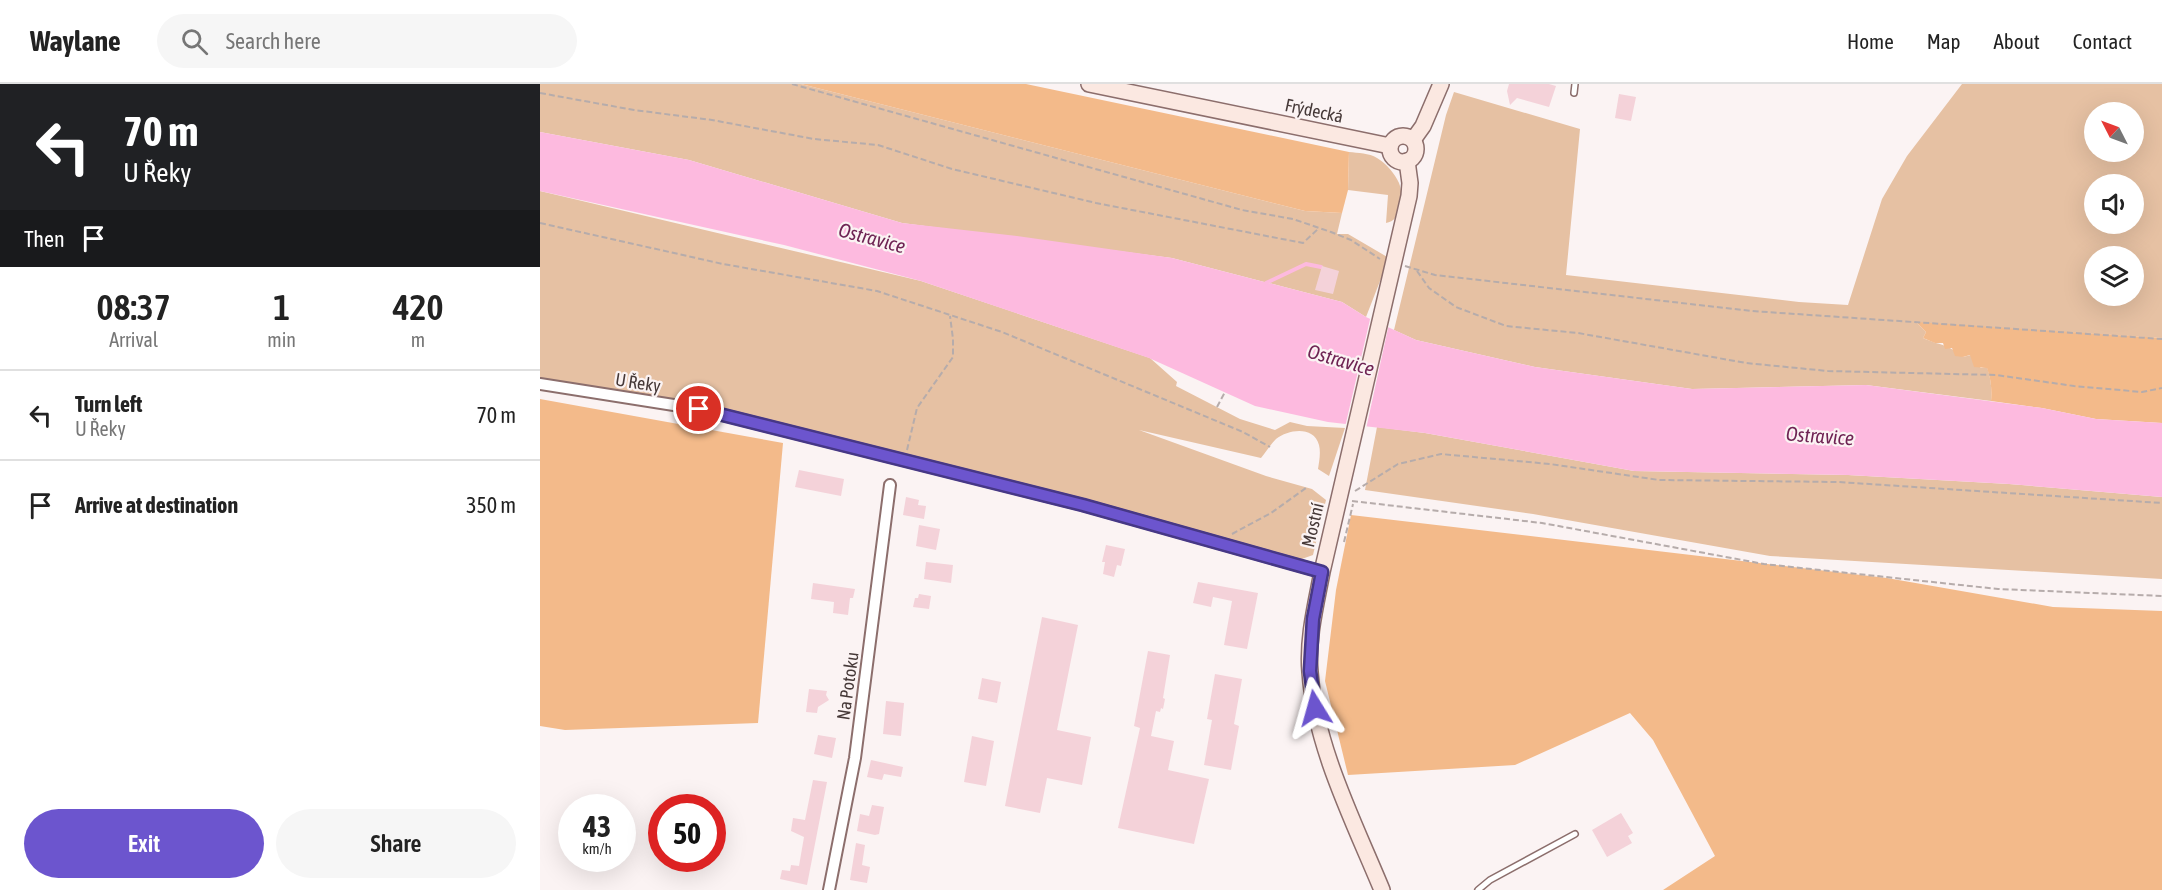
<!DOCTYPE html>
<html lang="en">
<head>
<meta charset="utf-8">
<style>
	body { margin:0; font-family:"Asap Condensed",sans-serif; background:#f6f6f6; color:#222; height:100vh; display:flex; flex-direction:column; font-size:22px; white-space:nowrap }
	* { box-sizing:border-box; margin:0 }
	p { font-size:20px; color:#767676 }
	.icon { flex:none; width:33px; height:33px; fill:none; stroke:currentColor; stroke-width:2; stroke-linecap:round; stroke-linejoin:round }
	.map { position:relative; flex:1; overflow:hidden }
	.details { display:flex; flex-direction:column; background:#fff; width:540px }
	.details>* { flex:none }
	.guide { background:#202124; color:#fff; overflow:hidden }
	.needle { width:39px; rotate:312deg }
	.tools { position:absolute; left:1544px; top:18px; display:grid; gap:12px }
	.tools a { display:grid; place-items:center; width:60px; height:60px; border-radius:50%; background:#fff; box-shadow:0 6px 24px #0002; font-size:30px }
	.speed { position:absolute; left:18px; top:710px; display:flex; gap:12px; font-size:30px; font-weight:700; text-align:center }
	.speed>* { display:grid; place-content:center; width:78px; height:78px; border-radius:50%; background:#fff; box-shadow:0 6px 24px #0002; line-height:1 }
	.speed small { font-size:15px; font-weight:400 }
	.speed .limit { border:9px solid #d22; background:#fff; color:#111 }
	.pin { position:absolute; display:grid; place-items:center; width:51px; height:51px; color:#fff; margin:-26px; border:3px solid #fff; border-radius:50%; box-shadow:0 2px 6px #0007 }
	.me { position:absolute; width:66px; margin:-33px; rotate:352deg; stroke-linejoin:round; filter:drop-shadow(0 0 4px #0008) }
	.turn { display:flex; align-items:center; gap:21px; height:126px; padding:0 24px; font-size:27px }
	.turn .icon { width:78px; height:78px; stroke-width:2.5 }
	.turn b { display:block; font-size:42px; line-height:51px }
	.then { display:flex; align-items:center; height:57px; padding:0 24px; background:#0003; gap:12px; font-size:22px }
	.eta { display:flex; justify-content:space-evenly; align-items:center; height:102px; text-align:center }
	.eta b { font-size:36px; font-weight:600; line-height:42px }
	.primary-button { display:flex; gap:12px; margin-top:auto; padding:12px 24px }
	.primary-button a { flex:1; height:69px; border-radius:36px; background:#6c55ce; color:#fff; font-size:24px; font-weight:600; line-height:69px; text-align:center }
	.primary-button a+a { background:#f6f6f6; color:#222 }
	ul { padding:0; list-style:none }
	li { display:flex; align-items:center; gap:18px; height:90px; padding:0 24px; border-top:2px solid #e0e0e0 }
	li div { flex:1 }
	li b { display:block; font-size:22px }
	li em { font-style:normal }
	header { display:flex; align-items:center; gap:36px; box-sizing:border-box; height:84px; padding:0 30px; background:#fff; border-bottom:2px solid #e0e0e0 }
	header strong { font-size:28px }
	nav { display:flex; gap:33px; margin-inline-start:auto; font-size:21px }
	.search { width:420px; height:54px; background:#f6f6f6; display:flex; align-items:center; gap:15px; box-sizing:border-box; padding:0 21px; border-radius:33px; color:#767676; font-size:22px }
	main { display:flex; flex:1; min-height:0 }
	.map>svg:first-child { display:block }
	.green { fill:#e6c1a3; fill-rule:evenodd }
	.forest { fill:#f3ba8a }
	.water { fill:#fdbadf }
	.pier { fill:#fbf3f3 }
	.lines { fill:none; stroke-linecap:round; stroke-linejoin:round }
	.stream { stroke:#fdbadf; stroke-width:4 }
	.building { fill:#f4d2d9 }
	.service-casing { stroke:#8c6e6c; stroke-width:8 }
	.minor-casing { stroke:#8c6e6c; stroke-width:14 }
	.secondary-casing { stroke:#8c6e6c; stroke-width:18 }
	.path { stroke:#b6acab; stroke-width:2; stroke-dasharray:6 3; stroke-linecap:butt }
	.service { stroke:#fff; stroke-width:5 }
	.minor { stroke:#fff; stroke-width:10 }
	.secondary { stroke:#fbe8e1; stroke-width:15 }
	.route-casing { stroke:#463786; stroke-width:15 }
	.route { stroke:#6c55ce; stroke-width:10 }
	.labels { text-anchor:middle; stroke-width:4.5; stroke-linejoin:round; paint-order:stroke }
	.street-label { font-size:18px; fill:#463938; stroke:#fbf3f3 }
	.water-label { font-size:20px; font-style:italic; fill:#6f2454; stroke:#fbf3f3 }
</style>
</head>
<body>
<header>
<strong>Waylane</strong>
<div class="search"><svg class="icon" aria-label="search" viewBox="0 0 24 24"><circle cx="10" cy="10" r="6"/><path d="M15 15l6 6"/></svg>Search here</div>
<nav><a>Home</a><a>Map</a><a>About</a><a>Contact</a></nav>
</header>
<main>
<section class="details">
<div class="guide">
<div class="turn"><svg class="icon" aria-label="left" viewBox="0 0 24 24"><path d="M17 20v-9H6M10 6l-5 5 5 5"/></svg><div><b>70 m</b>U Řeky</div></div>
<div class="then">Then<svg class="icon" aria-label="arrive" viewBox="0 0 24 24"><path d="M6 21V4h12l-3 4 3 4H6"/></svg></div>
</div>
<div class="eta">
<div><b>08:37</b><p>Arrival</p></div>
<div><b>1</b><p>min</p></div>
<div><b>420</b><p>m</p></div>
</div>
<ul>
<li><svg class="icon" aria-label="left" viewBox="0 0 24 24"><path d="M17 20v-9H6M10 6l-5 5 5 5"/></svg><div><b>Turn left</b><p>U Řeky</p></div><em>70 m</em></li>
<li><svg class="icon" aria-label="arrive" viewBox="0 0 24 24"><path d="M6 21V4h12l-3 4 3 4H6"/></svg><div><b>Arrive at destination</b></div><em>350 m</em></li>
</ul>
<div class="primary-button"><a>Exit</a><a>Share</a></div>
</section>
<div class="map">
<svg width="1622" height="806" viewBox="0 0 1622 806">
	<rect width="100%" height="100%" fill="#fbf3f3"/>
	<g class="green">
		<polygon points="0,0 261,0 765,127 802,129 797,150 808,150 849,174 826,233 802,218 632,174 362,139 149,76 0,48"/>
		<path d="M 1422,0 L 1622,0 L 1622,254 L 1377,239 L 1386,248 L 1383,254 C 1401,262 1406,259 1423,273 L 1431,271 L 1433,277 L 1441,284 L 1447,283 C 1451,294 1452,306 1451,317 L 1326,301 L 1152,305 L 995,283 L 876,256 L 854,246 L 906,31 L 914,8 L 1040,45 L 1026,191 L 1259,218 L 1308,221 L 1342,115 L 1367,72 ZM 1554,28 L 1593,28 L 1593,68 L 1554,68 ZM 1554,100 L 1593,100 L 1593,140 L 1554,140 ZM 1554,172 L 1593,172 L 1593,212 L 1554,212 Z"/>
		<path d="M 809,68 C 818,69 829,69 837,74 C 846,79 855,90 859,99 C 864,112 862,137 846,139 L 848,111 L 808,106 Z"/>
		<path d="M 0,107 L 381,197 L 610,274 L 637,298 L 636,302 L 700,335 L 735,346 L 750,338 L 767,342 L 805,344 L 789,392 L 778,385 C 779,378 781,369 779,361 C 774,342 749,345 736,355 C 731,360 726,368 721,374 L 599,346 L 726,392 L 772,405 L 786,416 L 773,471 L 759,476 L 159,325 L 0,300 Z"/>
		<polygon points="837,343 885,349 1094,387 1308,391 1469,400 1622,413 1622,495 1230,472 993,430 825,406"/>
	</g>
	<g class="forest">
		<polygon points="261,0 486,0 809,68 808,106 802,129 765,127"/>
		<path d="M 1376,238 L 1622,254 L 1622,339 L 1556,335 L 1502,324 L 1451,317 C 1452,306 1451,295 1447,284 L 1434,283 L 1430,271 L 1423,273 L 1415,272 L 1412,264 L 1405,265 L 1403,259 L 1395,259 L 1383,254 L 1386,248 Z"/>
		<polygon points="0,315 243,359 218,639 25,646 0,642"/>
		<polygon points="811,431 1347,494 1513,523 1622,527 1622,806 1123,806 1175,772 1113,656 1090,629 975,681 808,691 785,597 796,506"/>
	</g>
	<polygon class="water" points="0,48 149,76 362,139 477,152 632,174 802,218 826,233 876,256 995,283 1152,305 1326,301 1502,324 1556,335 1622,339 1622,413 1469,400 1308,391 1094,387 885,349 788,338 715,322 609,274 381,197 244,161 0,107"/>
	<polygon class="pier" points="831,231 849,240 826,345 805,343"/>
	<g class="lines">
		<polyline class="stream" points="726,199 766,180 781,183"/>
	</g>
	<g class="building">
		<polygon points="969,0 1009,0 1016,2 1009,23 977,14 970,21 967,7"/>
		<polygon points="1079,10 1096,13 1091,37 1075,34"/>
		<polygon points="782,182 799,187 793,210 775,206"/>
		<polygon points="259,386 304,395 301,412 255,403"/>
		<polygon points="366,413 379,416 378,421 386,422 384,435 363,431"/>
		<polygon points="379,441 400,445 396,466 376,462"/>
		<polygon points="566,461 585,465 581,482 577,481 574,493 563,490 565,478 562,478"/>
		<polygon points="386,478 413,481 411,499 384,495"/>
		<polygon points="658,498 718,509 707,565 684,561 692,517 673,513 671,523 653,519"/>
		<polygon points="273,499 315,505 313,514 310,514 308,531 293,529 294,518 271,515"/>
		<polygon points="379,510 391,512 389,525 373,523 375,514 378,514"/>
		<polygon points="502,533 538,541 517,646 551,653 542,701 507,694 500,729 465,722"/>
		<polygon points="608,567 630,571 623,614 625,615 623,625 621,624 620,628 616,627 611,652 634,657 628,686 669,695 654,760 578,744 600,644 594,642"/>
		<polygon points="675,590 702,595 694,640 699,642 691,686 664,681 672,636 667,635"/>
		<polygon points="442,594 461,598 457,619 438,615"/>
		<polygon points="269,605 287,607 286,611 289,616 278,623 277,629 266,628"/>
		<polygon points="346,617 364,619 361,652 343,650"/>
		<polygon points="278,651 296,654 292,674 274,670"/>
		<polygon points="432,652 454,657 446,702 424,698"/>
		<polygon points="331,676 363,683 361,693 344,690 342,696 327,693"/>
		<polygon points="273,696 287,698 267,801 240,795 242,786 250,787 251,781 259,782 264,753 251,747 253,734 265,736"/>
		<polygon points="332,721 344,723 339,750 335,751 317,747 320,730 329,732"/>
		<polygon points="1081,729 1093,749 1088,752 1092,759 1067,773 1052,746"/>
		<polygon points="316,759 325,761 322,781 330,783 327,799 310,796"/>
	</g>
	<g class="lines">
		<g class="service-casing">
			<g id="service">
				<polyline points="1034,9 1035,0"/>
				<polyline points="938,806 950,796 1035,750"/>
			</g>
		</g>
		<g class="minor-casing">
			<g id="minor">
				<polyline points="0,300 159,325 543,421 782,488"/>
				<polyline points="289,806 315,674 350,401"/>
			</g>
		</g>
		<g class="secondary-casing">
			<g id="secondary">
				<polyline points="549,0 850,62"/>
				<circle cx="863" cy="65" r="13"/>
				<polyline points="873,56 883,42 901,0"/>
				<path d="M 842,806 C 814,738 775,662 770,588 C 767,555 776,520 782,488 L 869,112 L 870,99 L 867,77"/>
			</g>
		</g>
		<g class="path">
			<polyline points="252,0 702,126 753,135 791,148 811,156 840,175"/>
			<polyline points="0,9 94,26 172,36 274,55 338,61 412,85 556,119 763,159 779,144"/>
			<polyline points="0,139 183,180 337,207 462,248 703,348 730,363"/>
			<polyline points="865,182 895,191 1212,227 1622,255"/>
			<polyline points="877,187 889,204 916,223 966,242 1038,249 1206,279 1288,287 1456,291 1534,302 1602,308 1622,304"/>
			<polyline points="677,323 685,308"/>
			<polyline points="367,366 377,324 413,273 413,255 410,232"/>
			<polyline points="815,407 858,380 901,370 1010,380 1119,396 1298,398 1622,419"/>
			<polyline points="812,417 1002,439 1224,480 1458,505 1622,512"/>
			<polyline points="692,450 731,429 766,404"/>
			<polyline points="804,458 813,420"/>
		</g>
		<use href="#service" class="service"/>
		<use href="#minor" class="minor"/>
		<use href="#secondary" class="secondary"/>
	</g>
	<g class="lines">
		<g class="route-casing">
			<polyline id="route" points="159,325 543,421 782,488 773,535 770,587 775,624"/>
		</g>
		<use href="#route" class="route"/>
	</g>
	<g class="labels">
		<g class="street-label">
			<text transform="translate(774 27) rotate(12)" y="6">Frýdecká</text>
			<text transform="translate(98 299) rotate(9)" y="6">U Řeky</text>
			<text transform="translate(773 441) rotate(-77)" y="6">Mostní</text>
			<text transform="translate(308 602) rotate(-82)" y="6">Na Potoku</text>
		</g>
		<g class="water-label">
			<text transform="translate(332 154) rotate(15)" y="7">Ostravice</text>
			<text transform="translate(801 276) rotate(16)" y="7">Ostravice</text>
			<text transform="translate(1280 352) rotate(4)" y="7">Ostravice</text>
		</g>
	</g>
</svg>
<div class="tools">
<a><svg class="needle" viewBox="-14 -14 28 28"><path d="M0-13l5 13h-10z" fill="#e53935"/><path d="M0 13l5-13h-10z" fill="#767676"/></svg></a>
<a><svg class="icon" aria-label="sound" viewBox="0 0 24 24"><path d="M4 9h4l5-4v14l-5-4H4zM17 9q2 3 0 6"/></svg></a>
<a><svg class="icon" aria-label="layers" viewBox="0 0 24 24"><path d="M12 4l9 5-9 5-9-5zM3 14l9 5 9-5"/></svg></a>
</div>
<div class="speed"><div>43<small>km/h</small></div><div class="limit">50</div></div>
<div class="pin" style="left:159px;top:325px;background:#d93025"><svg class="icon" aria-label="arrive" viewBox="0 0 24 24"><path d="M6 21V4h12l-3 4 3 4H6"/></svg></div>
<svg class="me" style="left:775px;top:624px" viewBox="-20 -20 40 40"><path d="M0-17L14 15 0 8-14 15z" fill="#6c55ce" stroke="#fff" stroke-width="4"/></svg>
</div>
</main>
</body>
</html>
